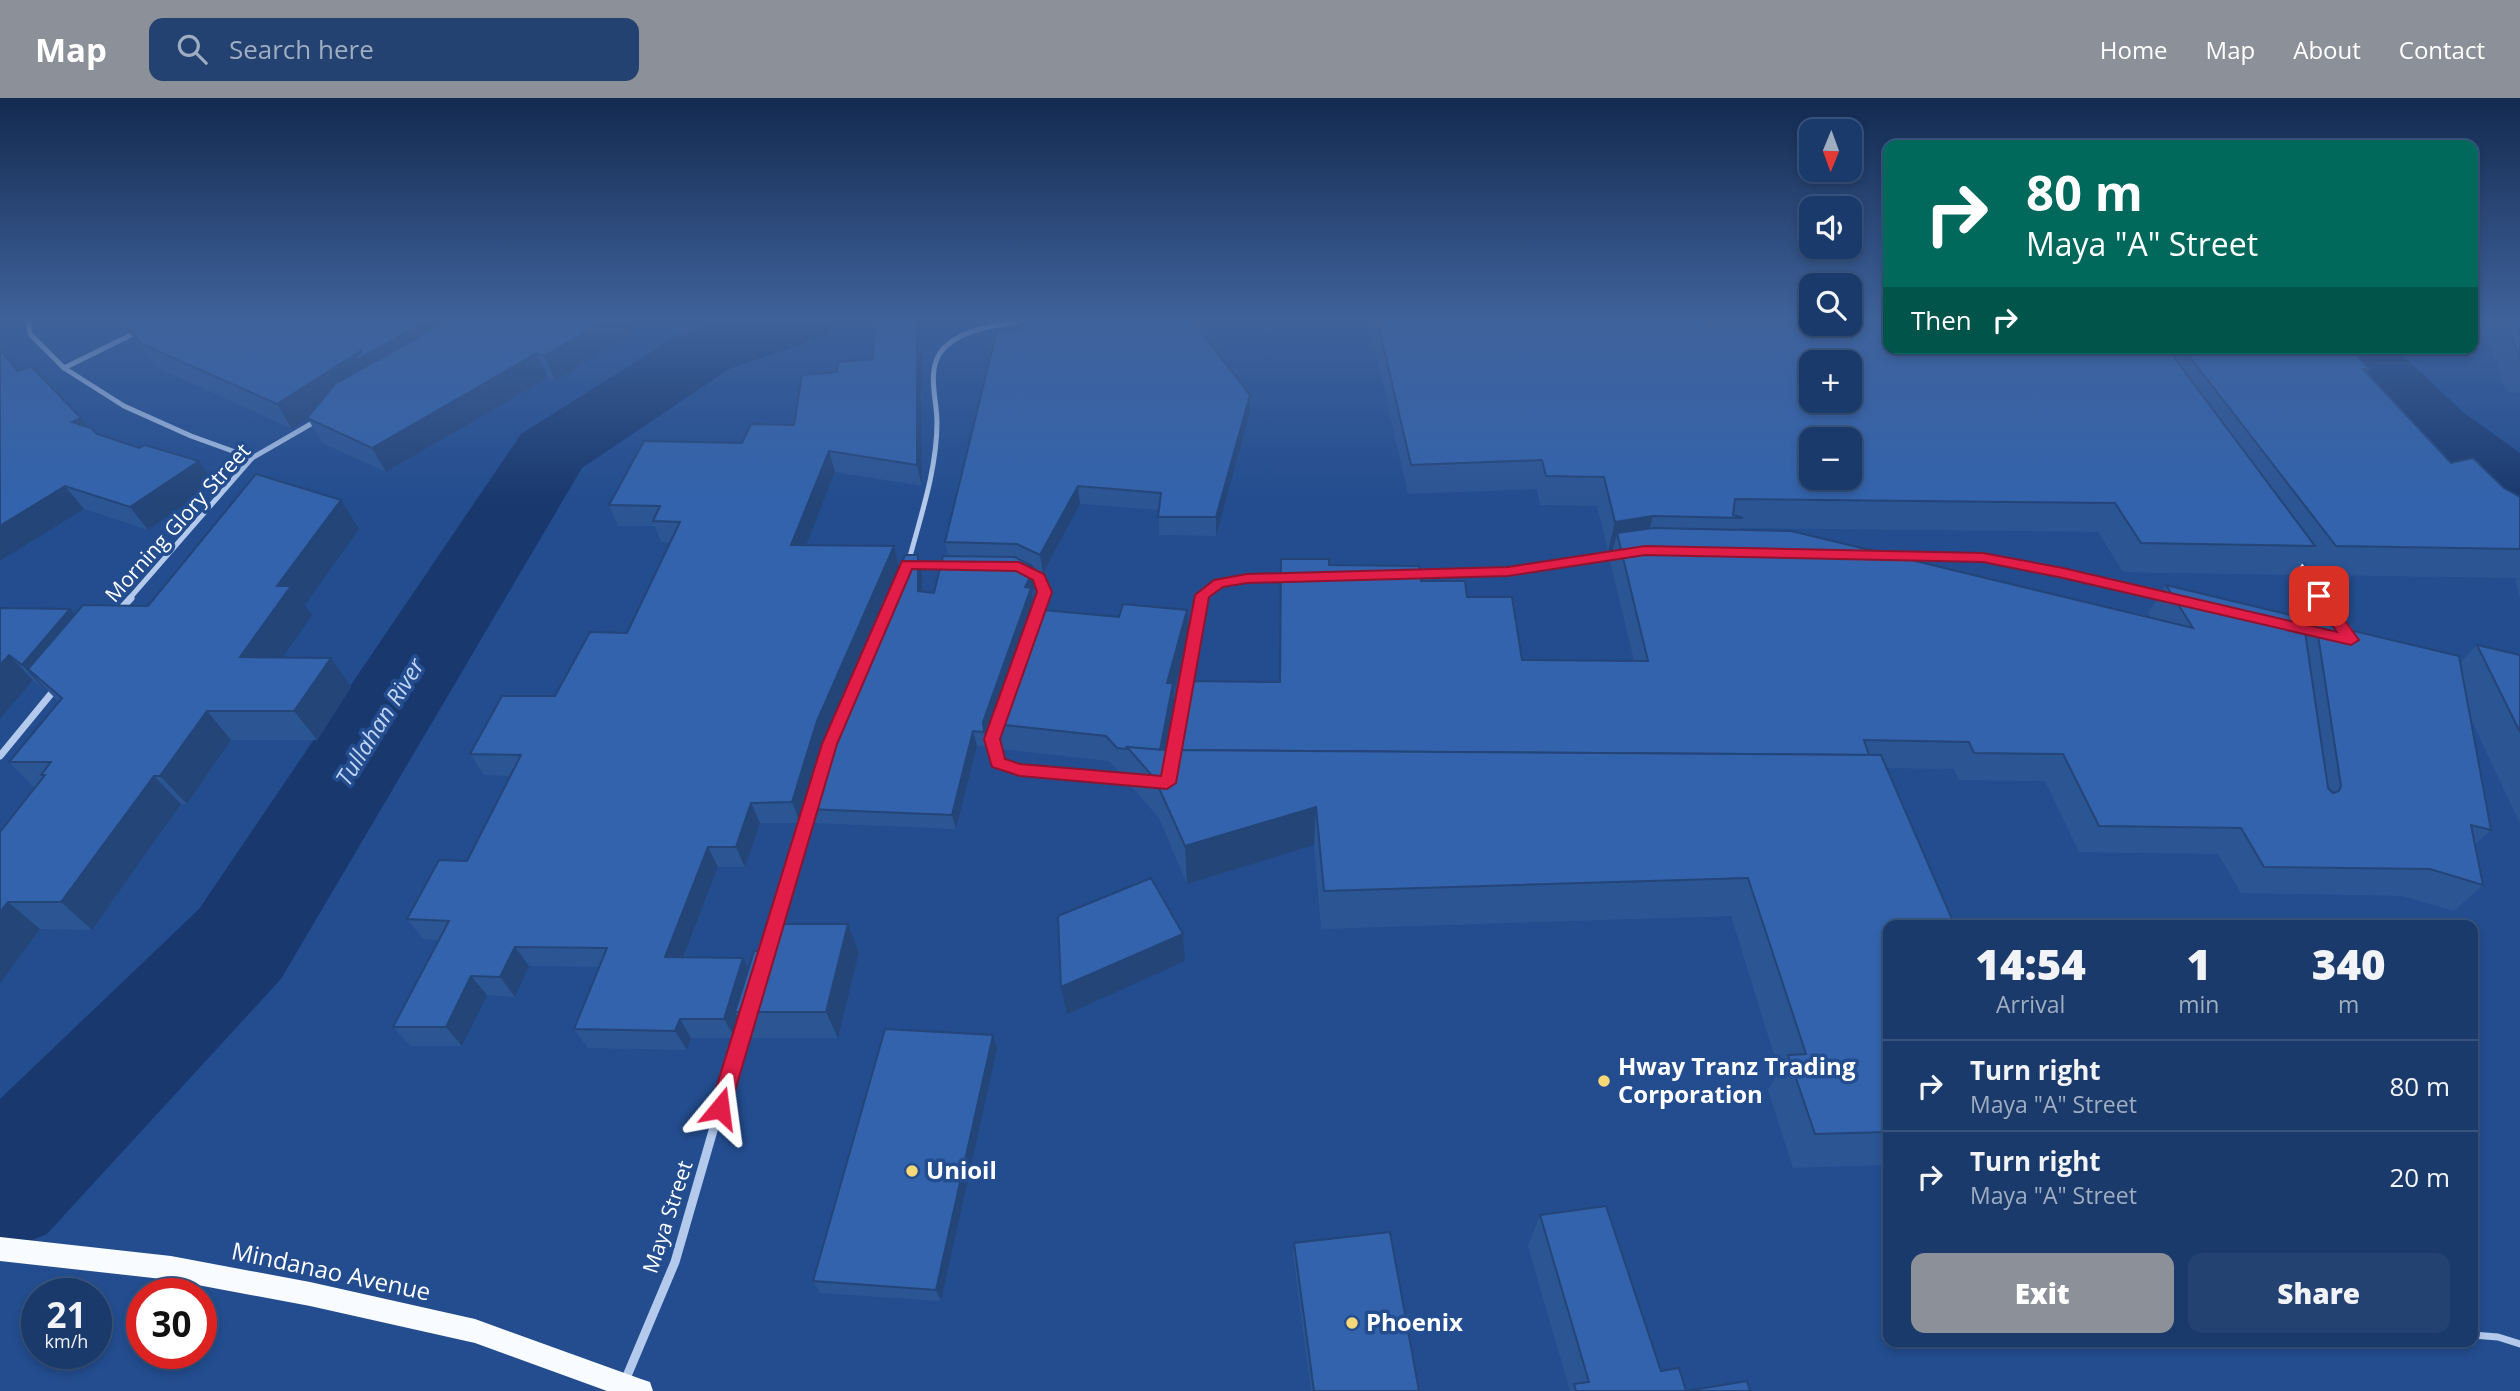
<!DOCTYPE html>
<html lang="en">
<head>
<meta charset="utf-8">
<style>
	body { margin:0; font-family:"Open Sans",sans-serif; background:#234171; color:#f1f3f6; height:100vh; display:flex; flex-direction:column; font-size:26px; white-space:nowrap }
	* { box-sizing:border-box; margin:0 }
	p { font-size:23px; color:#9fadc1 }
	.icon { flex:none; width:38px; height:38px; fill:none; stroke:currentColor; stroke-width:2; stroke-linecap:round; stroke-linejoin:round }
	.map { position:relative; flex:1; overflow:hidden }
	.sheet { position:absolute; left:1883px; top:822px; width:595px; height:427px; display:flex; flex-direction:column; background:#1a3a6b; border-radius:14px; box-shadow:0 4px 10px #0003,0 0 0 2px #38547e }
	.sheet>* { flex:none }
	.hud { position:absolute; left:1883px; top:42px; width:595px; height:214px; border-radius:14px; box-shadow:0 4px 10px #0003,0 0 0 2px #38547e; background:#00695c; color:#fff; overflow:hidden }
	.needle { width:46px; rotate:181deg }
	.fabs { position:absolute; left:1799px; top:21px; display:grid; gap:14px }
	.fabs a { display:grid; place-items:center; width:63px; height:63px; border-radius:14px; background:#1a3a6b; box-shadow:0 4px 10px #0003,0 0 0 2px #38547e; font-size:35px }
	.speed { position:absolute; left:21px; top:1180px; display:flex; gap:14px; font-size:35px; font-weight:700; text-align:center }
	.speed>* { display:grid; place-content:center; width:91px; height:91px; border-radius:50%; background:#1a3a6b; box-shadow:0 4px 10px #0003,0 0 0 2px #38547e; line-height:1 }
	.speed small { font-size:18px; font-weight:400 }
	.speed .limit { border:10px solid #d22; background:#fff; color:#111 }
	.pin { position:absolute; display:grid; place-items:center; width:60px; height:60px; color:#fff; margin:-30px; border-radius:14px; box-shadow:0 4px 10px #0006 }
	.me { position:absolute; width:77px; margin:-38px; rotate:16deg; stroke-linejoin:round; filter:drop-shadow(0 0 5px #0008) }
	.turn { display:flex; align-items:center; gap:24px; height:147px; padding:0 28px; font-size:32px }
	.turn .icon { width:91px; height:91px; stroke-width:2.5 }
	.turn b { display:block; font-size:49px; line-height:60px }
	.then { display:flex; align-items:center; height:66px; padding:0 28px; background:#0003; gap:14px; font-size:26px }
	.eta { display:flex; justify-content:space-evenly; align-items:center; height:119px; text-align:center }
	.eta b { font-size:42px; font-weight:800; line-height:49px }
	.cta { display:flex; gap:14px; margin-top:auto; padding:14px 28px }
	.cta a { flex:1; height:80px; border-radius:14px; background:#8c9099; color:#fff; font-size:28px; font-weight:800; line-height:80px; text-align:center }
	.cta a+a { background:#234171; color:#f1f3f6 }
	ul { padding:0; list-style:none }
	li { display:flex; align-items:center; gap:21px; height:91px; padding:0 28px; border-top:2px solid #38547e }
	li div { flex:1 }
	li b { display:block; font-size:26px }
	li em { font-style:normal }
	header { display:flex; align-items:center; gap:42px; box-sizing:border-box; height:98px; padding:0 35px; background:#8c9099; color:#fff }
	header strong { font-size:33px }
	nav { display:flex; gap:38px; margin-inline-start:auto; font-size:24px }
	.search { width:490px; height:63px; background:#234171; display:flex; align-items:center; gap:18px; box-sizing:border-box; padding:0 24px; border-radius:14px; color:#9fadc1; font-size:26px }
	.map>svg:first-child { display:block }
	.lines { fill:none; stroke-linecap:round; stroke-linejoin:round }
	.river { fill:#19396e; fill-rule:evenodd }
	.lane { stroke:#b3caec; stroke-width:7 }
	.street-far2 { stroke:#b3caec; stroke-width:5 }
	.street-far1 { stroke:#b3caec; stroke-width:7 }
	.street { stroke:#b3caec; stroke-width:9 }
	.secondary { fill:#dfe9f9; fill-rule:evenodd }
	.primary { fill:#f8fbff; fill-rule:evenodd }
	.wall { fill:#2c5594 }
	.shaded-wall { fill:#244578 }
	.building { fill:#3363ac; stroke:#244578; stroke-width:2; fill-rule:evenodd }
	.route { fill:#e11d48; stroke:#92132f; stroke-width:2 }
	.poi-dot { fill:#f7d876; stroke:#234d8f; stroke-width:2.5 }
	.labels { text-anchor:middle; stroke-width:7; stroke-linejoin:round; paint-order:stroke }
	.street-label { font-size:21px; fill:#fff; stroke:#234d8f }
	.water-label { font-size:23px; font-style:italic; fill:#bfd4f3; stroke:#234d8f }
	.near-poi-label { font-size:24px; font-weight:bold; fill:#fff; stroke:#234d8f; text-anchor:start }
	.near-street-label { font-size:24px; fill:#fff; stroke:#234d8f }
</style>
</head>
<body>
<header>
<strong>Map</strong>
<div class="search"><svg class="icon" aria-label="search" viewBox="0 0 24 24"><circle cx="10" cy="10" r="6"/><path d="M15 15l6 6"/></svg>Search here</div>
<nav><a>Home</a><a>Map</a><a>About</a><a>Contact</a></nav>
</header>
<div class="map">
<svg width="2520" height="1293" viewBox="0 0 2520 1293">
	<rect width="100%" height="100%" fill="#234d8f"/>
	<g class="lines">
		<g class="river">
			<polygon points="728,221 839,221 828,237 729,271 582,370 281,881 47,1136 0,1155 0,1001 199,811 521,336 675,239"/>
			<polygon points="2313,250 2395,250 2463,314 2520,355 2520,413 2467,396 2405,348 2324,266"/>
		</g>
		<polyline class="lane" points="2473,1237 2498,1239 2520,1246"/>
		<g class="street-far2">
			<polyline points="28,221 30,236 64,270 124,308 191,338 252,360"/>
			<polyline points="64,270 139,233"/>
			<polyline points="1887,458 1983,460 2165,499"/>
			<path d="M 908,466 C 920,420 937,372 937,324 C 937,302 927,275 940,255 C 959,228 1004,227 1034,221"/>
			<polyline points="912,467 949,467"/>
			<polyline points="1026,473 1039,479 1044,494 1041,501"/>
			<polyline points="1413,476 1508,474 1556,468 1620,455"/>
			<polyline points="129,501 252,360 316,323"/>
			<path d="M 1201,501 L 1202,497 C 1230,480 1258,480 1290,479"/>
		</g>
		<g class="street-far1">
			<polyline points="118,514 131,500"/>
			<polyline points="1035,520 1042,500"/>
			<polyline points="1185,591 1202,500"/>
			<polyline points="998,624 992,641 998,665 1020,672 1138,682"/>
			<polyline points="0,658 55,591"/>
			<polyline points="765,853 810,707"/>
		</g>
		<g class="street">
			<polyline points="763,860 766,851"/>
			<polyline points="624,1285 675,1164 745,922"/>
		</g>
		<polygon class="secondary" points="2288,451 2292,452 2358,539 2360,542 2358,545 2348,545 2284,458 2282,455 2284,452"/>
		<polygon class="primary" points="0,1139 171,1158 310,1184 475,1221 641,1281 650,1284 653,1293 607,1293 475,1245 310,1208 171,1182 0,1163"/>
	</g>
	<g class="wall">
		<polygon points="117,221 651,221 630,233 631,237 555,283 548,280 386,374 322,345 308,321 292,331 158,270 127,232 126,233"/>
		<polygon points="921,221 922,388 835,374 806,447 894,448 899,469 824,644 800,725 760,725 745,769 718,769 684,860 748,871 771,853 848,826 859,854 838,940 750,940 740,923 735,940 691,940 687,952 588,950 574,931 599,869 529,868 515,899 487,897 462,948 410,948 393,929 439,842 423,841 407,821 467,763 510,678 484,677 470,656 555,598 627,535 670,445 661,444 655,428 618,428 609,407 742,345 794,327 837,274 873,261"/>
		<polygon points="1368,221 1811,221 1811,226 1850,226 1850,221 1888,221 1888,250 2349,250 2369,271 2366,274 2451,365 2520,399 2520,500 2515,480 2314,477 2304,463 2294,477 2123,474 2098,434 1740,430 1739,432 2151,520 2148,515 2166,487 2305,537 2316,524 2460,565 2477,547 2520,557 2520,726 2470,619 2491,732 2475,747 2483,787 2454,813 2402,798 2241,795 2218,756 2079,754 2045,683 1958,682 1954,671 1886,670 1888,828 1888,1067 1793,1070 1768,992 1779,973 1731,818 1321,831 1314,747 1187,786 1159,720 1131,688 1130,676 1120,675 1109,663 1001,651 994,618 986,639 988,649 977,648 956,731 813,725 807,711 922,473 922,494 934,495 948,458 945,444 1021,232 1250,315 1216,438 1159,437 1159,412 1080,406 1043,475 1033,471 1036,487 1032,495 1034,505 1032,511 1189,537 1174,593 1175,610 1167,652 1172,652 1280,584 1329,467 1421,483 1467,499 1522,562 1634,563 1610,463 1613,452 1608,453 1597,408 1540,407 1537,391 1408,396"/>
		<polygon points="2483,221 2520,221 2520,296 2505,293"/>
		<polygon points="0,252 18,273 97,336 139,350 199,363 215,386 148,432 84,411 0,463"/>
		<polygon points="359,431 305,507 312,517 282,559 351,589 317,642 231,642 187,706 181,706 92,832 40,831 0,886 0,734 35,690 9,664 59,604 47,592 46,593 33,582 0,621 0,510 75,516 148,508"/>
		<polygon points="993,937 997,951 941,1203 820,1195 813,1183"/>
		<polygon points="1540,1117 1661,1273 1686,1293 1750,1293 1570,1293 1528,1148"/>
		<polygon points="1294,1145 1419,1293 1311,1293 1293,1156"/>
	</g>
	<g class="shaded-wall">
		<polygon points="429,221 483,221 365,284 292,331 277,306 362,252"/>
		<polygon points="608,221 651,221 630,233 631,237 555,283 544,258"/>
		<polygon points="917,221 921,221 922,388 917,367"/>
		<polygon points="537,255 548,280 386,374 372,350"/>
		<polygon points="1250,297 1250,315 1216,438 1216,419"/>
		<polygon points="81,320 98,343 72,324"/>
		<polygon points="829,353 835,374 798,468 791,447"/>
		<polygon points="199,363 215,386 148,432 130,409"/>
		<polygon points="65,388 84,411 0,463 0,428"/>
		<polygon points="1078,388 1080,406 1043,475 1040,457"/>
		<polygon points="341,402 359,431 305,507 312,517 263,588 240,559 277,488"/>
		<polygon points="1653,418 1645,447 1617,435 1613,452 1608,453 1615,424"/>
		<polygon points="894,448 899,469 824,644 800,725 792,704 817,623"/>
		<polygon points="918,457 922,473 922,508 918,493"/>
		<polygon points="1034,472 1036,487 1032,495 1034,505 986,639 988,649 983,624 1025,489"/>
		<polygon points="70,511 92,536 28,571 47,592 46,593 22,567"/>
		<polygon points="1187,512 1189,537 1174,593 1175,610 1162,678 1160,654 1167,585"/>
		<polygon points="9,557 33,582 0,621 0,567"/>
		<polygon points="331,560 351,589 317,642 294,613"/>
		<polygon points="207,613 231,642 187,706 160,678"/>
		<polygon points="973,633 977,648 956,731 952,717"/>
		<polygon points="154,678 181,706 92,832 61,804"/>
		<polygon points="751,705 760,725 745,769 736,749"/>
		<polygon points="1316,709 1314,747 1187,786 1185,748"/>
		<polygon points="708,749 718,769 676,879 665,859"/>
		<polygon points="8,804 40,831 0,886 0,814"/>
		<polygon points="848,826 859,854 838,940 826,914"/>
		<polygon points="1183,836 1185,863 1067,916 1061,889"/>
		<polygon points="515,849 529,868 515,899 500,879"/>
		<polygon points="743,860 753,880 735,914 740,923 735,940 724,921"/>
		<polygon points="471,878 487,897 462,948 446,929"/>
		<polygon points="680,921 691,940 687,952 675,933"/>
		<polygon points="993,937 997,951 941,1203 936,1192"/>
	</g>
	<g class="building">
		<polygon points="121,221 429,221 353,264 362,252 277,306 142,246"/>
		<polygon points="451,221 608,221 544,258 537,255 372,350 307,320 335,286"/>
		<polygon points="875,221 917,221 917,367 829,353 791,447 894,448 817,623 792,704 751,705 736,749 708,749 665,859 743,860 724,921 680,921 675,933 574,931 607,850 515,849 500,879 471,878 446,929 393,929 449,823 407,821 439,762 467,763 521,657 470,656 502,598 555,598 590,534 627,535 680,424 653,423 660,408 609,407 644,343 742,345 751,326 794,327 802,277 837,274 838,264 873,261"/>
		<polygon points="1070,221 1191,221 1250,297 1216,419 1158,419 1161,395 1078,388 1040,457 1017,446 945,444 997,232 1021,232 1023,224 1060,224"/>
		<path d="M 1377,221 L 1671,221 L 1714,226 L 1888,228 L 1888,250 L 2167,250 L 2315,448 L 2141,445 L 2115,405 L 1735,401 L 1733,417 L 1743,420 L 1653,418 L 1615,424 L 1604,379 L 1546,378 L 1542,362 L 1411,367 ZM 1811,264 L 1850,264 L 1850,303 L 1811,303 ZM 1811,341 L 1850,341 L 1850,380 L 1811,380 Z"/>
		<polygon points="2506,221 2520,221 2520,263"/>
		<polygon points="2183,250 2349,250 2369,271 2363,271 2451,365 2473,360 2504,390 2520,399 2520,451 2336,448"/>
		<polygon points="0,252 18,273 31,268 81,320 72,324 91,330 97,336 139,350 145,347 199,363 130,409 65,388 0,428"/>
		<polygon points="256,376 341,402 277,488 291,488 240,559 331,560 294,613 207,613 160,678 154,678 61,804 8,804 0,814 0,734 45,677 41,677 51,664 9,664 62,600 28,571 83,507 148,508"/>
		<polygon points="1653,430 1791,433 2193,530 2166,487 2303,520 2328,690 2333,695 2339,693 2341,688 2316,524 2459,558 2491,732 2471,727 2483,787 2430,771 2264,769 2241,730 2099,728 2063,656 1974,655 1969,644 1864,642 1869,657 1172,652 1186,583 1280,584 1281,461 1329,461 1329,467 1419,468 1421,483 1465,483 1467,499 1512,499 1522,562 1648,563 1617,435"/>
		<polygon points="905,457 918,457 918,493 934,495 943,458 1015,459 1032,468 1034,472 1025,489 1031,490 983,624 984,634 973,633 952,717 807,711 831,633"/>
		<polygon points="1123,506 1187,512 1167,585 1173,585 1160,652 1127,649 1127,651 1117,650 1106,638 996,626 993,617 1032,511 1119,519"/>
		<polygon points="0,510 70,511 22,567 9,557 0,567"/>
		<polygon points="2477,547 2520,557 2520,634"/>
		<polygon points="1127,649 1164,652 1881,657 1955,828 1888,828 1888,1034 1815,1036 1788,957 1806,956 1748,780 1324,793 1316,709 1185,748 1155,681"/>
		<polygon points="1151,780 1183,836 1061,889 1058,818"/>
		<polygon points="779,826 848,826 826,914 735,914 754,853 771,853"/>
		<polygon points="885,931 993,937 936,1192 813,1183"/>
		<polygon points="1606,1108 1661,1273 1679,1270 1686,1293 1747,1283 1750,1293 1576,1293 1574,1286 1589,1284 1540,1117"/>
		<polygon points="1390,1134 1419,1293 1314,1293 1294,1145"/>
	</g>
	<linearGradient id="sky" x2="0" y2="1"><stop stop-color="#132a4f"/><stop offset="0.55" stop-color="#3f629b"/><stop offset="1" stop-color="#3f629b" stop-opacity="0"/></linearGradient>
	<rect width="2520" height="402" fill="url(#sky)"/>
	<polygon class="route" points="1645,448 1983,455 2063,470 2337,534 2312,498 2319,493 2324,494 2359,542 2351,547 2063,480 1983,464 1645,457 1508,478 1247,485 1223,489 1209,499 1176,685 1167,691 1020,678 992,669 984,641 1037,494 1033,482 1016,473 912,471 837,646 730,1010 727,1016 720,1019 713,1016 710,1010 822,646 902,463 1019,464 1044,476 1052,494 1000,641 1005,661 1020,666 1161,678 1195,497 1214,482 1247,476 1508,469"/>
	<g class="poi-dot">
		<circle cx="1604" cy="983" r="7"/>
		<circle cx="912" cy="1073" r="7"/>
		<circle cx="1352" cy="1225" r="7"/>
	</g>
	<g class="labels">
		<g class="street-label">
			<text transform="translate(178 425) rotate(-48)" y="7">Morning Glory Street</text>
			<text transform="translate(668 1119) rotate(-72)" y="7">Maya Street</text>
		</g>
		<g class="water-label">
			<text transform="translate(380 624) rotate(-58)" y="8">Tullahan River</text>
		</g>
		<g class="near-poi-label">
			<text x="1618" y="977">Hway Tranz Trading<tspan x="1618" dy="28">Corporation</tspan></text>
			<text x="926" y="1081">Unioil</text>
			<text x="1366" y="1233">Phoenix</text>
		</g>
		<g class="near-street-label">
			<text transform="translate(331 1174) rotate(12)" y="8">Mindanao Avenue</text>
		</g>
	</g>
</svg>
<div class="fabs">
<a><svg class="needle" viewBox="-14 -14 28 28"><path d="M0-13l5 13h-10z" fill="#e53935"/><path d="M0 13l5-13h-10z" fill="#9fadc1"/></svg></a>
<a><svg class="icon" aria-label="sound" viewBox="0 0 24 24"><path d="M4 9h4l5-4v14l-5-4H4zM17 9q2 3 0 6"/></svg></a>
<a><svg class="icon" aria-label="search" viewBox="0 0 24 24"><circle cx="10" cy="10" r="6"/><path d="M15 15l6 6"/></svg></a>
<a>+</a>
<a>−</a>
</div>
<div class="speed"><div>21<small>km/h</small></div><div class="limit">30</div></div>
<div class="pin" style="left:2319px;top:498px;background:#d93025"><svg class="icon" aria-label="arrive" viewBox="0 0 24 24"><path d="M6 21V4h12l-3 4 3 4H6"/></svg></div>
<svg class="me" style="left:720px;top:1010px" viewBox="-20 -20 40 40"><path d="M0-17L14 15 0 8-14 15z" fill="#e11d48" stroke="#fff" stroke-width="4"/></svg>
<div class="hud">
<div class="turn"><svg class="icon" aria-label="right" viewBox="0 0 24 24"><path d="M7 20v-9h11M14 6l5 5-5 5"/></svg><div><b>80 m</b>Maya &quot;A&quot; Street</div></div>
<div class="then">Then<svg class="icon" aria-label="right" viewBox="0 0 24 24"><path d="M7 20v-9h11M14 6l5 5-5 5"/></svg></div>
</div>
<section class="sheet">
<div class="eta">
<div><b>14:54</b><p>Arrival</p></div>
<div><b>1</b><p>min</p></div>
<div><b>340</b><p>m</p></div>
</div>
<ul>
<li><svg class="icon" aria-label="right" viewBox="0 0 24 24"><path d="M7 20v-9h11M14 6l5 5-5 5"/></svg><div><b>Turn right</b><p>Maya &quot;A&quot; Street</p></div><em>80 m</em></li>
<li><svg class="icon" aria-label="right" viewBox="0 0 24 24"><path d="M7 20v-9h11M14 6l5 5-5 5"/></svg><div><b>Turn right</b><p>Maya &quot;A&quot; Street</p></div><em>20 m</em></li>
</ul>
<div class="cta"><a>Exit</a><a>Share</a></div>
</section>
</div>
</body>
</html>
